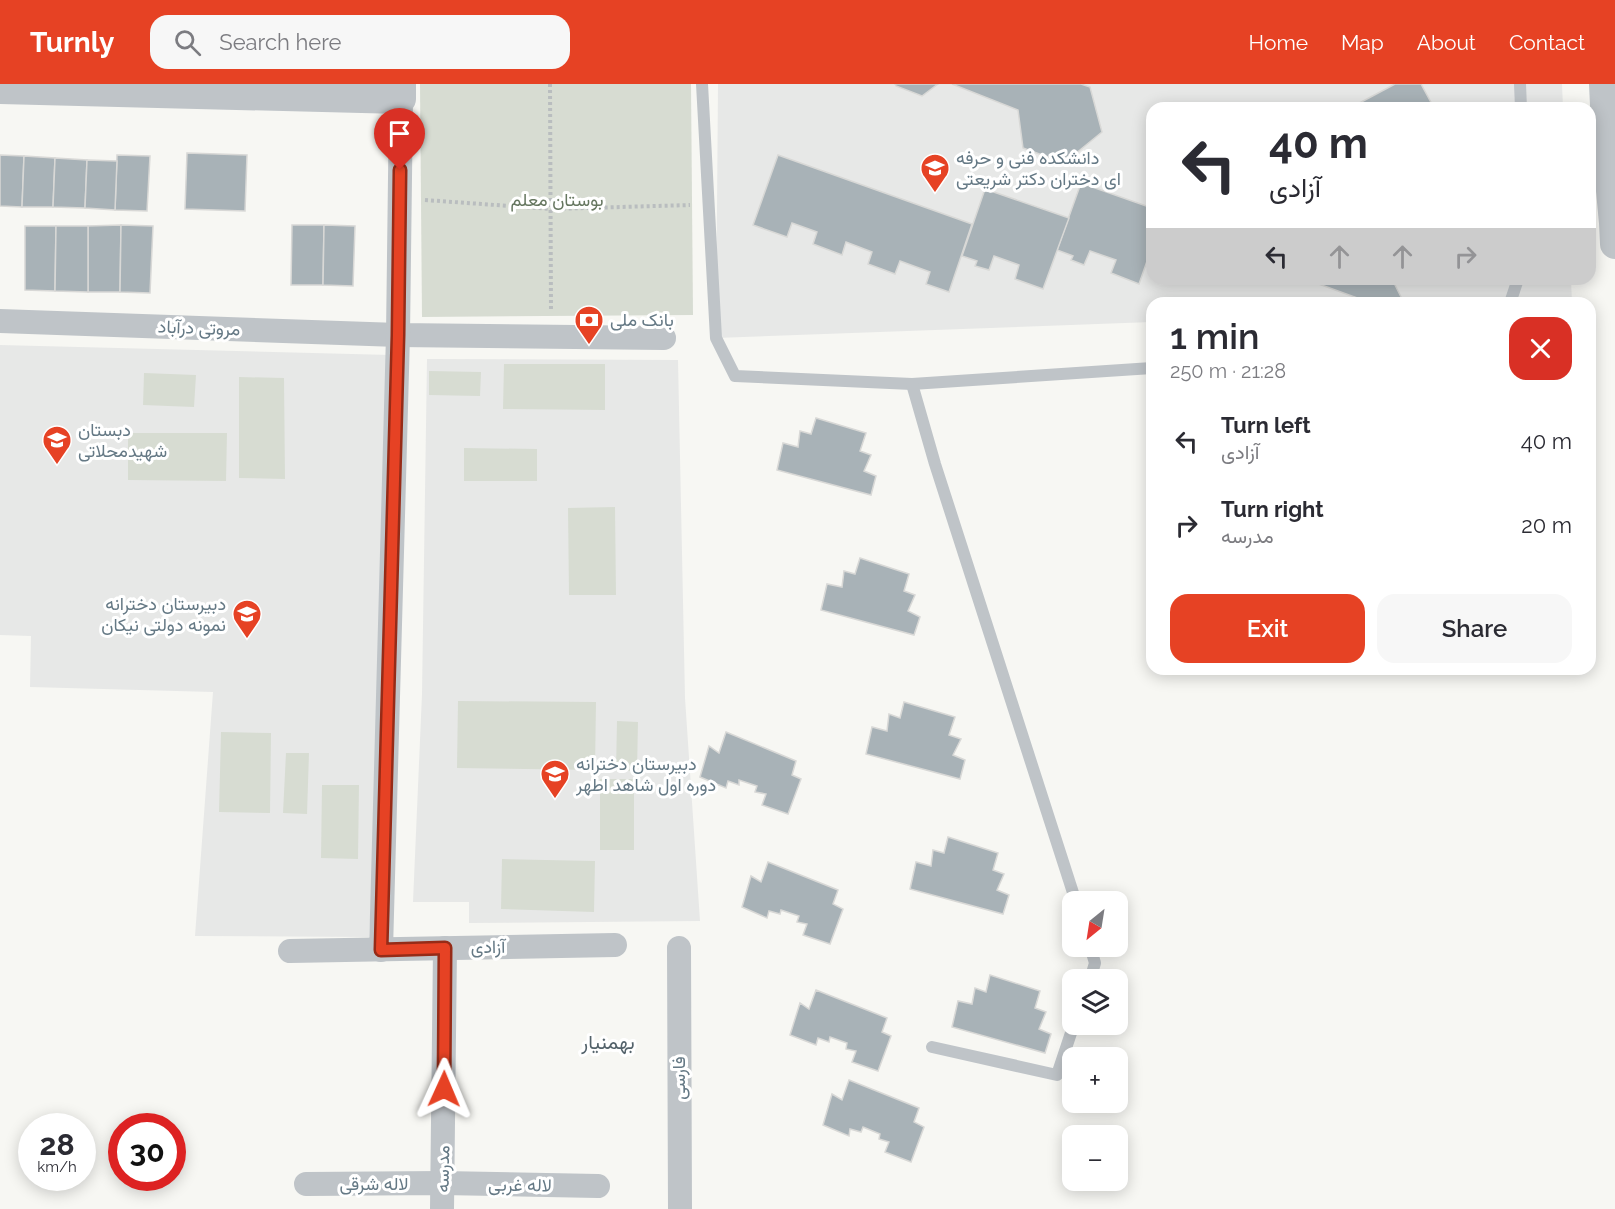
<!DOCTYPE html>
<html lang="en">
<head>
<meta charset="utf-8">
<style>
	body { margin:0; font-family:Raleway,Vazirmatn,sans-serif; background:#f7f7f7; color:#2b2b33; height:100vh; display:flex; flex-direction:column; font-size:22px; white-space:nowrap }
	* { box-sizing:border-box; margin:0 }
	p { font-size:20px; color:#7c7c81 }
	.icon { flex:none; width:33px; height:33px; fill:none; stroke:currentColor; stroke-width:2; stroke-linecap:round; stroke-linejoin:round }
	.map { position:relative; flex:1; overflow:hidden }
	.side { position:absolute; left:1146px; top:213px; width:450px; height:378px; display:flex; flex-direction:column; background:#fff; border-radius:18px; box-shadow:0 3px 15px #0003 }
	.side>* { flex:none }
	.hud { position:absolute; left:1146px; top:18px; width:450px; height:183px; border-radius:18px; box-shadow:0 3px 15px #0003; background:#fff; color:#2b2b33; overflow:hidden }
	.needle { width:39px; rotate:210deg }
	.buttons { position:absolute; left:1062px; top:807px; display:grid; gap:12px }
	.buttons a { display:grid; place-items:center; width:66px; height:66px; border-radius:12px; background:#fff; box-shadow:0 3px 15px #0003; font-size:30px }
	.speed { position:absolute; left:18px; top:1029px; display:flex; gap:12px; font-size:30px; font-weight:700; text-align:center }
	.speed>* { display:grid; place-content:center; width:78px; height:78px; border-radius:50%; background:#fff; box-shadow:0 3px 15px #0003; line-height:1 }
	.speed small { font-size:15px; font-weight:400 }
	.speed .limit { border:9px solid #d22; background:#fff; color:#111 }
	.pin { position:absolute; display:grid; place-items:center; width:51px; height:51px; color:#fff; margin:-62px -26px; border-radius:50% 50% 50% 0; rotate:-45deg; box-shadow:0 0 6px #0007 }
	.pin .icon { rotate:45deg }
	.me { position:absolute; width:66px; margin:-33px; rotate:1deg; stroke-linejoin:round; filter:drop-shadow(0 0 4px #0008) }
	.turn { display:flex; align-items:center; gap:21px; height:126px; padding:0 24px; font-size:27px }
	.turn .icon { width:78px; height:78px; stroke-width:2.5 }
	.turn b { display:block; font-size:42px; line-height:51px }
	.lanes { display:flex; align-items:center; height:57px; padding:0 24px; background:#0003; justify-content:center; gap:30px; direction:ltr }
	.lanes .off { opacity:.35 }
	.round { display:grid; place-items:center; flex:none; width:63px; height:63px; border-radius:18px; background:#f7f7f7 }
	.headline { display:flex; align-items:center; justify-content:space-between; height:102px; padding:0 24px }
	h1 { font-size:36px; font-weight:600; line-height:45px }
	.cta { display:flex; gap:12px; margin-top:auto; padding:12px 24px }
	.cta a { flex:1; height:69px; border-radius:18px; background:#e64224; color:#fff; font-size:24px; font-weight:600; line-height:69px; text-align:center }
	.cta a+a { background:#f7f7f7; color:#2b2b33 }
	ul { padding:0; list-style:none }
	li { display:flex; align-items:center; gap:18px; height:84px; padding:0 24px }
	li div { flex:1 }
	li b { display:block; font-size:22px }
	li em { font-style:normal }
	header { display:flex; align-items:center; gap:36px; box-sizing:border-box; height:84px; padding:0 30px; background:#e64224; color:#fff }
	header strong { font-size:28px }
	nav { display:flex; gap:33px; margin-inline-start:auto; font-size:21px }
	.search { width:420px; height:54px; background:#f7f7f7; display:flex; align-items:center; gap:15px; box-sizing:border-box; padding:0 21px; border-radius:18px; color:#7c7c81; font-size:22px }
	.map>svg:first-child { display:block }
	.built { fill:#e7e8e7 }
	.green { fill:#d7dcd2 }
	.building { fill:#a8b2b7; stroke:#d8d8d6; stroke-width:1.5 }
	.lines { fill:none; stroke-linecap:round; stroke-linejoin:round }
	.path { stroke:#b9bdbf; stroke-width:4; stroke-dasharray:3 3; stroke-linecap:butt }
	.service { stroke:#bfc4c8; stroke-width:12 }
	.minor { stroke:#bfc4c8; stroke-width:24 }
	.tertiary { stroke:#bfc4c8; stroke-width:30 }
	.route-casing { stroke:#962b17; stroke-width:15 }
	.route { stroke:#e64224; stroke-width:10 }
	.labels { text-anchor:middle; stroke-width:6; stroke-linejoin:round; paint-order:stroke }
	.poi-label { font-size:18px; fill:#657985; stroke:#fff; text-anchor:start }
	.park-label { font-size:18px; fill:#667760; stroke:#fff }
	.street-label { font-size:18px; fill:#657985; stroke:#fff }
	.neighbourhood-label { font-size:20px; fill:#53626a; stroke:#fff }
</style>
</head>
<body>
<header>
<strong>Turnly</strong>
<div class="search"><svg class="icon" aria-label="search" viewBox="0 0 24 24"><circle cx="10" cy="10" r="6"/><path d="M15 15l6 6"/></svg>Search here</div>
<nav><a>Home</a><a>Map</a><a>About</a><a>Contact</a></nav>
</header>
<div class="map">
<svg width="1615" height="1125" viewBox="0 0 1615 1125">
	<rect width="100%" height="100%" fill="#f7f7f3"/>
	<g class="built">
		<polygon points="718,0 1562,0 1563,24 1152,24 1152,195 1571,195 1572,219 1152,219 1152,238 716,254"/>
		<polygon points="0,261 391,271 383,613 369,853 195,852 213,608 30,603 31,552 0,551"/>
		<polygon points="427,275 678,276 685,614 700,837 469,839 469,818 413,818 422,610"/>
	</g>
	<g class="green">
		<polygon points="420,0 691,0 693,231 422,233"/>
		<polygon points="504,280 605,280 605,326 503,325"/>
		<polygon points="429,287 481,288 480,312 429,311"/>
		<polygon points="144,289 196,291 194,323 143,321"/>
		<polygon points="239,293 284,294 285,395 239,394"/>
		<polygon points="128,349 227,349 226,397 128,396"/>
		<polygon points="464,364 537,365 537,397 464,397"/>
		<polygon points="615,423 616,511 569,511 568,424"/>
		<polygon points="458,617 596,618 595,686 457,684"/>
		<polygon points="617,637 638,638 637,687 616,687"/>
		<polygon points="221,648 271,649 270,729 219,728"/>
		<polygon points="286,669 309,669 307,730 283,729"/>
		<rect x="600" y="695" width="34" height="71"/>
		<polygon points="322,701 359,701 358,775 321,774"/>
		<polygon points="502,775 595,777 594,828 501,825"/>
	</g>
	<g class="building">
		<polygon points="895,0 938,0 922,12 896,2"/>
		<polygon points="952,0 1081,0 1090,3 1102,48 1064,79 1023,64 1018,26"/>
		<polygon points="1395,0 1421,0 1434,24 1350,24"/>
		<polygon points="187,69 247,71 245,127 185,125"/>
		<polygon points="0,71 24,72 22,123 0,122"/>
		<polygon points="117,71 150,72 147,127 115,126"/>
		<polygon points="778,71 972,140 949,208 926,200 930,188 900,177 895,190 868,180 872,168 846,158 842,171 813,160 817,148 792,139 787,153 753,141"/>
		<polygon points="24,72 55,74 53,123 22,123"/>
		<polygon points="55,74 87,76 85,124 53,123"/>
		<polygon points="87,76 117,77 115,126 85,124"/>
		<polygon points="1081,99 1152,124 1152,163 1139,200 1111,189 1116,176 1090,167 1084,181 1071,176 1073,172 1057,166"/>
		<polygon points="985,105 1069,134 1043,205 1015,195 1019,181 994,172 989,186 975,182 977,177 962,172"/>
		<polygon points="121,141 120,208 88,208 88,142"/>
		<polygon points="121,141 153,142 150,209 120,208"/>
		<polygon points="292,141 324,141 323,201 291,201"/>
		<polygon points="324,141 355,142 353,202 323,201"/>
		<polygon points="25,142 56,142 55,207 25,206"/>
		<polygon points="56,142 88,142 88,208 55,207"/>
		<polygon points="1305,195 1392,195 1401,213 1399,219 1371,219"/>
		<polygon points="816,334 866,349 860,367 871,371 864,387 876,392 871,411 777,386 783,359 798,363 800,347 811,350"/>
		<polygon points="860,474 909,490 904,507 915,511 908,527 920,533 914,551 821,526 827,500 842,503 844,487 855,490"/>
		<polygon points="904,618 955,633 949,651 961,655 953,671 965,676 960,695 866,670 872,643 887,647 889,630 900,634"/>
		<polygon points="726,648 796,677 792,691 801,695 788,730 762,721 766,710 755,708 757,702 739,696 739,701 728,697 726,704 700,693 709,662 719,669"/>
		<polygon points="948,753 998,769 993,786 1004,790 997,806 1009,811 1003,830 910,805 916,778 931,782 933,766 944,769"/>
		<polygon points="768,778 838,806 833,820 843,825 830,860 803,851 807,840 797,838 799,832 781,826 780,830 769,827 767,834 742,823 751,792 761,798"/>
		<polygon points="990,891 1040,907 1035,924 1046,928 1039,945 1051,950 1045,969 952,943 958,917 972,920 975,904 986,908"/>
		<polygon points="816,906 887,934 882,948 891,952 878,987 852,978 856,967 846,965 847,959 830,953 829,958 818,954 816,961 790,951 800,919 809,925"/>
		<polygon points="849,996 919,1024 914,1038 924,1043 911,1078 885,1068 889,1058 879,1055 880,1050 863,1043 861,1048 850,1045 849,1052 823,1041 832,1010 842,1016"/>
	</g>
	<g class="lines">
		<g class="path">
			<polyline points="550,0 551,227"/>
			<polyline points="425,116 552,125 690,121"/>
		</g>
		<g class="service">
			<polyline points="702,0 716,254 735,292 912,300 1152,284"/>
			<polyline points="1520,0 1521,24"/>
			<polyline points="1510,219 1518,195"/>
			<polyline points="912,300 935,380 1076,818"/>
			<polyline points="1090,896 1095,879 1090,862"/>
			<polyline points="932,963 1057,991 1074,940"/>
		</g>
		<g class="minor">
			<polyline points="0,237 398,251 664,254"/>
			<polyline points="679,864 680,1125"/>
			<polyline points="381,866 398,251 401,15"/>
			<polyline points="290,867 615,861"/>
			<polyline points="306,1100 442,1099 598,1102"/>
			<polyline points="442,1125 445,864"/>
		</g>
		<g class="tertiary">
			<polyline points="1604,0 1607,63 1614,139 1615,160"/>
			<polyline points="0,5 401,15 401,0"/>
		</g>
	</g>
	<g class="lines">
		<g class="route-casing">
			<polyline id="route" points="400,86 398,251 381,866 445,864 444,1005"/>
		</g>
		<use href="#route" class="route"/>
	</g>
	<defs>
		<g id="university-pin" transform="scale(1.5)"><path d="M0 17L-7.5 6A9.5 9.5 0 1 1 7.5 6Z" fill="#e64224" stroke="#fff"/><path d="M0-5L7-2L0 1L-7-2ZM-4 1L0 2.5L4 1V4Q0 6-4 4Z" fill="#fff"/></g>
		<g id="bank-pin" transform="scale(1.5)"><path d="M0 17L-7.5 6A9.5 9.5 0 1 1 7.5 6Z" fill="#e64224" stroke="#fff"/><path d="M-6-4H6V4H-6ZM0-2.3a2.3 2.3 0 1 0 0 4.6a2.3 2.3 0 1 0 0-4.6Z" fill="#fff"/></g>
		<g id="school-pin" transform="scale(1.5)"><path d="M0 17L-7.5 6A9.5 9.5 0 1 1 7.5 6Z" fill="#e64224" stroke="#fff"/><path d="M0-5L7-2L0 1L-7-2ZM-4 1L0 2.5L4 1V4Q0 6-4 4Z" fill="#fff"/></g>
	</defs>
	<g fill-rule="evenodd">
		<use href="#university-pin" x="935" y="84"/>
		<use href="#bank-pin" x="589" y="236"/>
		<use href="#school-pin" x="57" y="356"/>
		<use href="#school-pin" x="247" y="530"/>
		<use href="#school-pin" x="555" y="690"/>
	</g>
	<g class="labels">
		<g class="poi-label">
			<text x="956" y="80">دانشکده فنی و حرفه<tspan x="956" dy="21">ای دختران دکتر شریعتی</tspan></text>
			<text x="610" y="242">بانک ملی</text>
			<text x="78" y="352">دبستان<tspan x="78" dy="21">شهیدمحلاتی</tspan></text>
			<text x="226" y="526" text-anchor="end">دبيرستان دخترانه<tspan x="226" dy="21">نمونه دولتی نيکان</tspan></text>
			<text x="576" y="686">دبیرستان دخترانه<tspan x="576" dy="21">دوره اول شاهد اطهر</tspan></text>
		</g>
		<g class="park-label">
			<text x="557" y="122">بوستان معلم</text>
		</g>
		<g class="street-label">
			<text transform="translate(199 244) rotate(2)" y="6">مروتی درآباد</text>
			<text transform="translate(488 863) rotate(-1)" y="6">آزادی</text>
			<text transform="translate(679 994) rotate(-90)" y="6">فارسی</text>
			<text transform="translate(443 1085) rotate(-89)" y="6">مدرسه</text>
			<text x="374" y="1106">لاله شرقی</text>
			<text transform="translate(520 1101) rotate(1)" y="6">لاله غربی</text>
		</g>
		<g class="neighbourhood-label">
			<text x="608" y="965">بهمنیار</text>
		</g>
	</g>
</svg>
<div class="buttons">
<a><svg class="needle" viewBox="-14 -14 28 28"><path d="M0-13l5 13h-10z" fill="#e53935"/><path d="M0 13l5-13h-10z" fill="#7c7c81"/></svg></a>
<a><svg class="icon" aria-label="layers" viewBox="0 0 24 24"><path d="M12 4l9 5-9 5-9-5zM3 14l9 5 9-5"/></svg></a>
<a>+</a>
<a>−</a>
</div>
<div class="speed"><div>28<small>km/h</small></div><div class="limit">30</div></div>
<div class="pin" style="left:400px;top:86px;background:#d93025"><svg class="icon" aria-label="arrive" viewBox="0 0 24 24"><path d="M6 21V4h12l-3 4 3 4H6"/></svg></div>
<svg class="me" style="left:444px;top:1005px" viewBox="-20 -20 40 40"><path d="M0-17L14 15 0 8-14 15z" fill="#e64224" stroke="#fff" stroke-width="4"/></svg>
<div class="hud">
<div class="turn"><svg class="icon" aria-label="left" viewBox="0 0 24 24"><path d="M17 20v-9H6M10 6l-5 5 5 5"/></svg><div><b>40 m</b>آزادی</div></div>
<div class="lanes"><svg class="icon" aria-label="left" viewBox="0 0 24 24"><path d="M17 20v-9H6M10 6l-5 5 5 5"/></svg><svg class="icon off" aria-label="ahead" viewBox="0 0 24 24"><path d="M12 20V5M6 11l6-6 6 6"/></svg><svg class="icon off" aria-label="ahead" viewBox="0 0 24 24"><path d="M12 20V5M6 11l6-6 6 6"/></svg><svg class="icon off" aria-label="right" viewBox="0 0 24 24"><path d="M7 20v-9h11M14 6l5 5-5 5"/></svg></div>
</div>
<section class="side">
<div class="headline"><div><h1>1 min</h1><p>250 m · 21:28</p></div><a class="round" style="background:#d93025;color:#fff"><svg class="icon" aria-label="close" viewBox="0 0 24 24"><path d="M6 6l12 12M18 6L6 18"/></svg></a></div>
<ul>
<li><svg class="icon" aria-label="left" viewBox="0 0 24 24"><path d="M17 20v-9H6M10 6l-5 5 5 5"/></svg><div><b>Turn left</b><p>آزادی</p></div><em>40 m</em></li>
<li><svg class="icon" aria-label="right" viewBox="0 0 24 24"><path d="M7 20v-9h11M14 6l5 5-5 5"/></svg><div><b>Turn right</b><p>مدرسه</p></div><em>20 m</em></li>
</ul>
<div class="cta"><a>Exit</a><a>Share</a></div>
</section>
</div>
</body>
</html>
